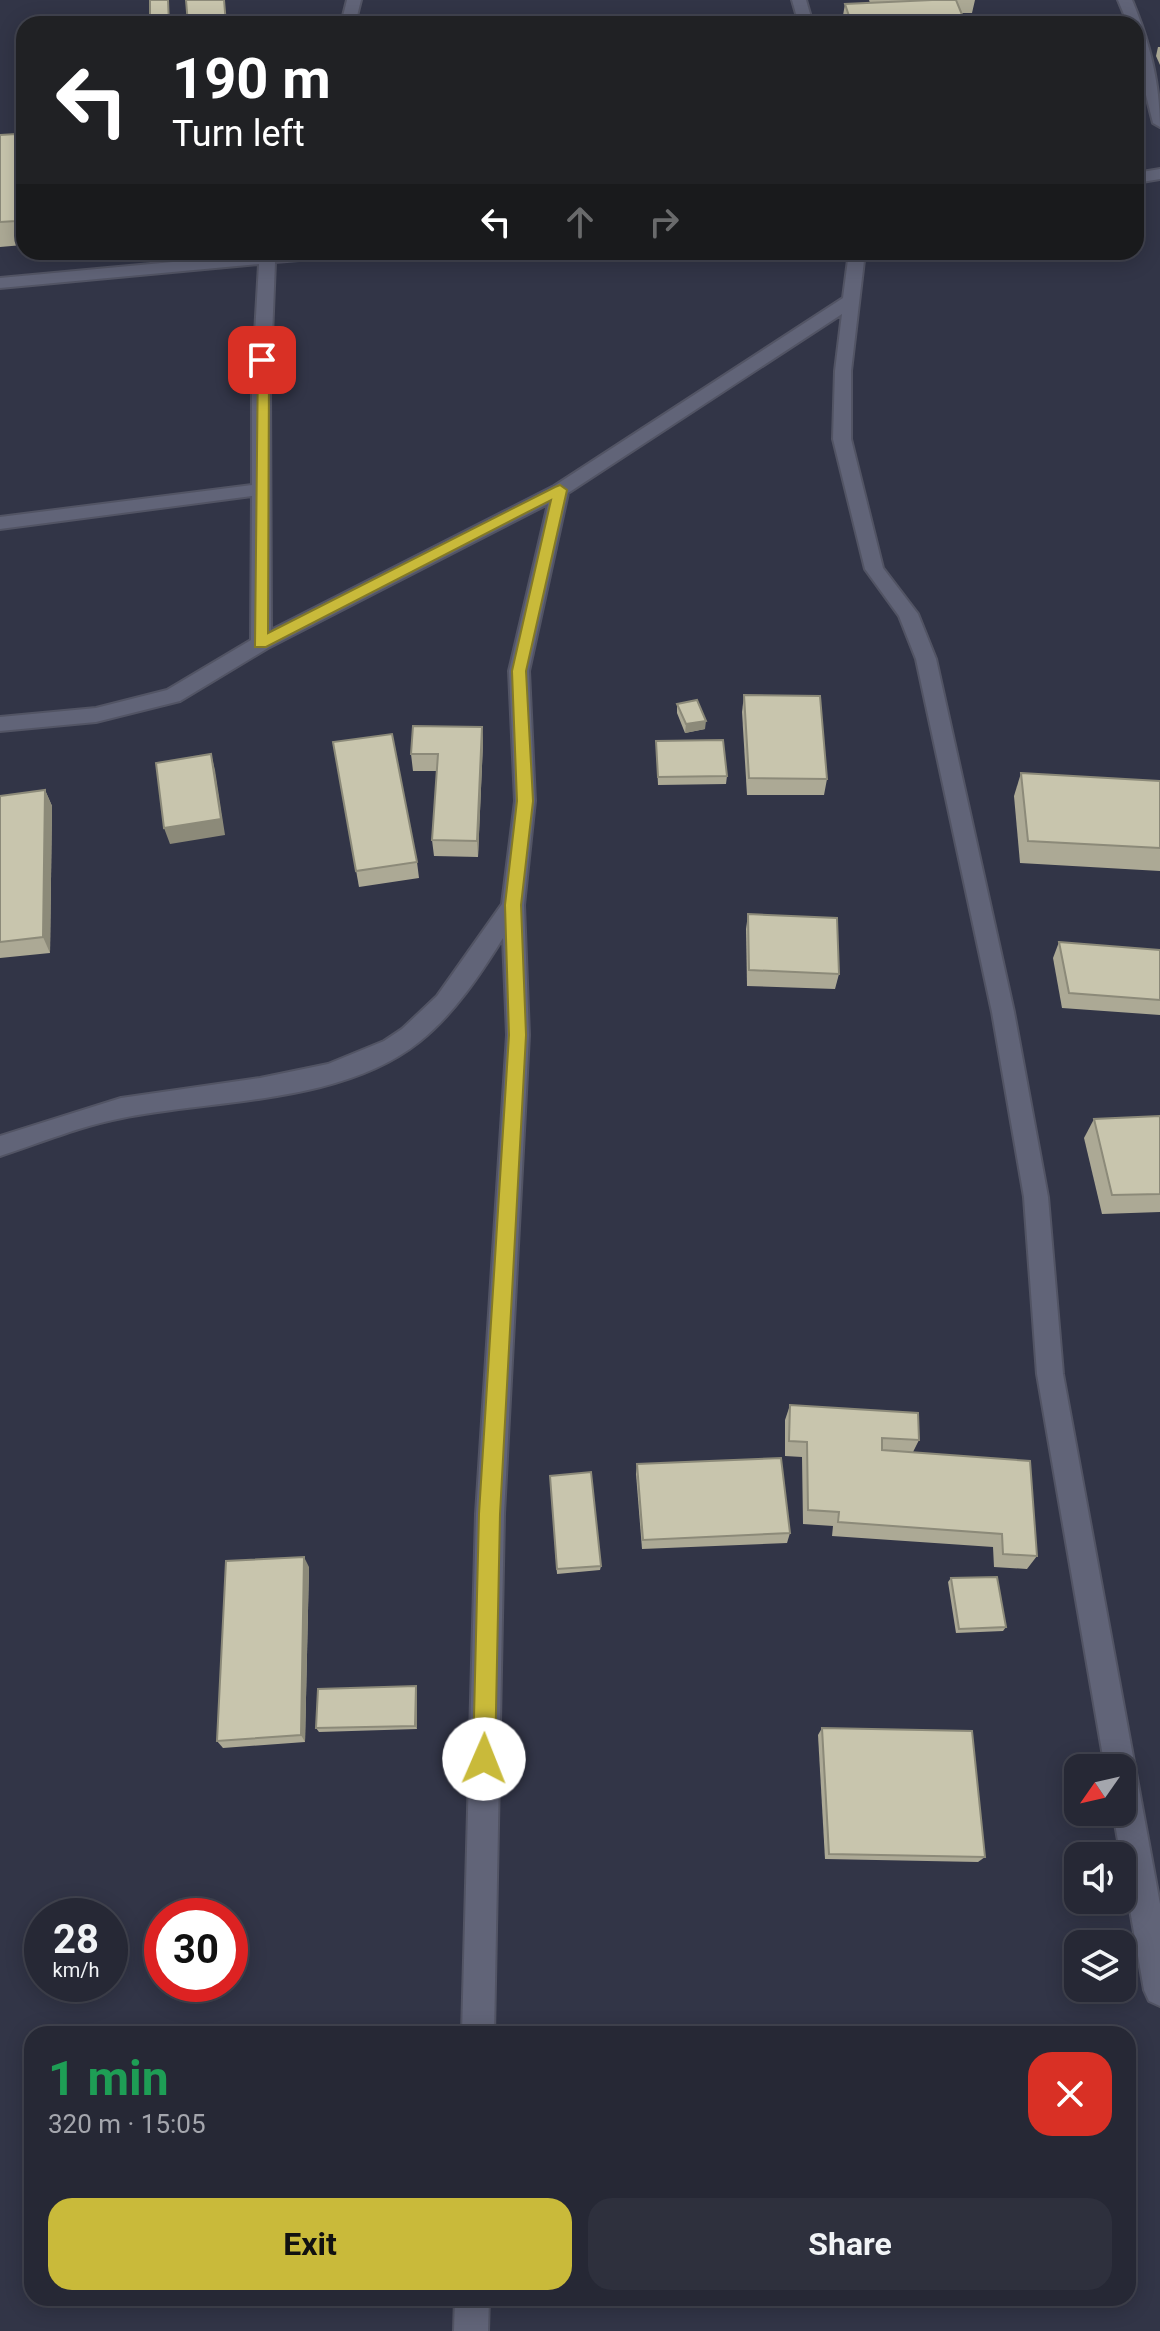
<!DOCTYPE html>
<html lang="en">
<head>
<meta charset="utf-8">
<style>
	body { margin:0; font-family:Roboto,sans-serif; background:#2e303d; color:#f1f3f6; height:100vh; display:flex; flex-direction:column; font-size:30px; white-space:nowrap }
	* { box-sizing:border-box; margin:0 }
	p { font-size:26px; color:#a4a6ad }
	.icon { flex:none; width:44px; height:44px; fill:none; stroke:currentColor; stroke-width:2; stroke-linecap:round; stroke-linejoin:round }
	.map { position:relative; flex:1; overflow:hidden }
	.sheet { position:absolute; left:24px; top:2026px; width:1112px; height:280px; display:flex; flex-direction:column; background:#262835; border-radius:24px; box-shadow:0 4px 20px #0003,0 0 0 2px #424450 }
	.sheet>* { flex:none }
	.guide { position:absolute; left:16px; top:16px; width:1128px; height:244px; border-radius:24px; box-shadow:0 4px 20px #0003,0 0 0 2px #424450; background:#202124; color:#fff; overflow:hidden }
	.needle { width:52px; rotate:236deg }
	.fabs { position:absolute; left:1064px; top:1754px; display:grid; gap:16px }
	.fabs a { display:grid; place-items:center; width:72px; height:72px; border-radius:16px; background:#262835; box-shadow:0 4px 20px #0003,0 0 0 2px #424450; font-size:40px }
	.speed { position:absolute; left:24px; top:1898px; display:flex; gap:16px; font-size:40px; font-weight:700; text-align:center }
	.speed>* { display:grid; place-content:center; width:104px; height:104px; border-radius:50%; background:#262835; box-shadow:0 4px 20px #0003,0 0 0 2px #424450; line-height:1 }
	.speed small { font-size:20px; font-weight:400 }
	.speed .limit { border:12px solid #d22; background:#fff; color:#111 }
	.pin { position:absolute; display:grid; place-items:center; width:68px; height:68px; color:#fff; margin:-34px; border-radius:16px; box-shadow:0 4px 12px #0006 }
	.me { position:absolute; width:88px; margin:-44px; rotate:1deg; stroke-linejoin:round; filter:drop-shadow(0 0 6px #0008) }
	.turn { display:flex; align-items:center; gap:28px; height:168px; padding:0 24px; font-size:36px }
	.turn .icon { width:104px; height:104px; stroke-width:2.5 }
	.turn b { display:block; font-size:56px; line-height:68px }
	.lanes { display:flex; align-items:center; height:76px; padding:0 24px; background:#0003; justify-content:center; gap:40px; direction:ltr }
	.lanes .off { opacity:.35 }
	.round { display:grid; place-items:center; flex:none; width:84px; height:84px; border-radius:24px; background:#2e303d }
	.headline { display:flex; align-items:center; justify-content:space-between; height:136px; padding:0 24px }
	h1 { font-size:48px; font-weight:700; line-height:60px; color:#1e9e55 }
	.primary-button { display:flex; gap:16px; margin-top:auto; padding:16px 24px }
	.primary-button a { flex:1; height:92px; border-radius:24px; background:#c9ba3a; color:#111; font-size:32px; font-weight:700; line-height:92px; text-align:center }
	.primary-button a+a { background:#2e303d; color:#f1f3f6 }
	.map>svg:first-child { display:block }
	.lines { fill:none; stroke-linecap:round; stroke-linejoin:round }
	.street-casing { stroke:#525464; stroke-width:4 }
	.street { fill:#616478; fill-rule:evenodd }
	.wall { fill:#aca995 }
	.shaded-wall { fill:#8c8a79 }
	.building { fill:#c8c5ad; stroke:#8c8a79; stroke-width:2 }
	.route { fill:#c9ba3a; stroke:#837926; stroke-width:2 }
</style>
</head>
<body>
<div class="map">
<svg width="1160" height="2331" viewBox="0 0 1160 2331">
	<rect width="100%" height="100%" fill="#323547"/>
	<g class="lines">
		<g class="street-casing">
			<g id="street">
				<polygon points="347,0 361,0 355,24 341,24"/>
				<polygon points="792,0 806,0 813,24 799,24"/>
				<path d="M 1118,0 L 1132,0 C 1149,40 1160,83 1160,127 L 1153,123 L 1136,55 L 1136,24 L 1128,24 Z"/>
				<polygon points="1160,169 1160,179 1136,183 1136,173"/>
				<path d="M 257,252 L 343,252 L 335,257 L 275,262 L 270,386 L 271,630 L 554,486 L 843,298 L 849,252 L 865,252 L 851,371 L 851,439 L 883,568 L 918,614 L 936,659 L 1014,1012 L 1048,1197 L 1063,1374 L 1160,1904 L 1160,2006 L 1149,2001 L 1144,1990 L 1113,1812 L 1122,1812 L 1122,1768 L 1105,1768 L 1037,1374 L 1024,1197 L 992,1012 L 916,659 L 899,616 L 865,569 L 833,439 L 835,371 L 842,314 L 568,493 L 529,671 L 535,801 L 524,905 L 529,1035 L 504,1514 L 494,2034 L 462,2034 L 476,1514 L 507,1035 L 503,938 C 480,975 454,1014 419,1042 C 341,1104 216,1099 122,1118 C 80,1126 40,1143 0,1156 L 0,1136 L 121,1098 L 260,1078 L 328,1064 L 384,1041 L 402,1029 L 437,996 L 502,904 L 515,801 L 509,671 L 548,504 L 268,648 L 180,701 L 96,722 L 0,731 L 0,717 L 96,708 L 167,690 L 251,640 L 252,496 L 0,529 L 0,517 L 252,485 L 252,386 L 259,264 L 0,288 L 0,278 L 258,254 Z"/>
				<polygon points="455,2298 489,2298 488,2331 454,2331"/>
			</g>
		</g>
		<use href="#street" class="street"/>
	</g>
	<g class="wall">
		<polygon points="869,0 975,0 972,13 962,13 963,17 963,22 980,24 844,24 842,21 845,4 870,3"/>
		<polygon points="1158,47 1160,47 1160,65 1156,56"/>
		<polygon points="16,134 23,158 23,245 0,247 0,135"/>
		<polygon points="744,695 827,779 824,795 747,795 742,712"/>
		<polygon points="677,704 705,729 685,733 677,713"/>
		<polygon points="482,727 483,743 478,857 434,856 432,840 437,771 413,771 411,754"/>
		<polygon points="656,741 727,776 726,784 658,785"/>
		<polygon points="333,742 417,862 419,878 359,887"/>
		<polygon points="1021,773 1160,781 1160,871 1020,863 1014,796"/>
		<polygon points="45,790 52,806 50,953 0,958 0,796"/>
		<polygon points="748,914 839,974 835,989 747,986 746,929"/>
		<polygon points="1059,942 1160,950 1160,1015 1062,1008 1053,958"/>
		<polygon points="1160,1116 1160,1212 1102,1214 1084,1138 1094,1119"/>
		<polygon points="790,1405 919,1440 913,1452 1037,1556 1027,1569 994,1567 993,1547 832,1536 833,1526 803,1524 802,1457 785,1456 785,1420"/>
		<polygon points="637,1464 790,1533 787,1543 642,1549 636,1474"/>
		<polygon points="550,1476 601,1566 600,1570 557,1574"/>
		<polygon points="309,1567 305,1742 223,1748 217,1741"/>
		<polygon points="951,1578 1006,1627 1003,1631 956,1633 948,1582"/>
		<polygon points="417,1690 417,1729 319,1732 316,1728"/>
		<polygon points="822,1728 985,1857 978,1862 825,1859 818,1735"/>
	</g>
	<g class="shaded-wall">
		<polygon points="16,134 23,158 23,245 16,221"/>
		<polygon points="706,721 705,729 685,733 686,724"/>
		<polygon points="482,727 483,743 478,857 477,841"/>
		<polygon points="211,754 215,770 225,835 170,844 164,828"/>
		<polygon points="45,790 52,806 50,953 43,937"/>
		<polygon points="304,1557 309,1567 305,1742 301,1735"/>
		<polygon points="416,1686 417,1690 417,1729 415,1726"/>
	</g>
	<g class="building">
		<polygon points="150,0 168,0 169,24 150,24"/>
		<polygon points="186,0 224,0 226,24 188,24"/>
		<polygon points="932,0 956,0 963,17 851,22 845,4"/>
		<polygon points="979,22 980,24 861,23"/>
		<polygon points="16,134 16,221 0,222 0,135"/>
		<polygon points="744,695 820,696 827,779 749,778"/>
		<polygon points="697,700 706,721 686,724 677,704"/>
		<polygon points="413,726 482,727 477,841 432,840 438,754 411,754"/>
		<polygon points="392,734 417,862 356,871 333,742"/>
		<polygon points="723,740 727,776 658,777 656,741"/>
		<polygon points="211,754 221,819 164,828 156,763"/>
		<polygon points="1021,773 1160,781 1160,848 1028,841"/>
		<polygon points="45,790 43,937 0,942 0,796"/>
		<polygon points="748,914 837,918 839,974 749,970"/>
		<polygon points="1059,942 1160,950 1160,1000 1069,993"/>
		<polygon points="1160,1116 1160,1194 1112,1195 1094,1119"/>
		<polygon points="790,1405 918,1413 919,1440 882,1438 882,1450 1030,1461 1037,1556 1003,1554 1002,1534 838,1522 839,1512 808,1510 807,1442 789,1441"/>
		<polygon points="781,1458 790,1533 643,1540 637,1464"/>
		<polygon points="591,1472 601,1566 557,1569 550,1476"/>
		<polygon points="304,1557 301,1735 217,1741 226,1561"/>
		<polygon points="997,1577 1006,1627 959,1629 951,1578"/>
		<polygon points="416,1686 415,1726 316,1728 318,1689"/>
		<polygon points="822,1728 972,1731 985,1857 829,1854"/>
	</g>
	<polygon class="route" points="258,357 269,360 268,633 555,487 560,485 567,490 526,671 533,801 521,905 526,1035 500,1514 495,1759 492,1766 484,1770 476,1766 473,1759 479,1514 509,1035 505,905 517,801 512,671 551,500 266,647 255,647"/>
</svg>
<div class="fabs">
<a><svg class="needle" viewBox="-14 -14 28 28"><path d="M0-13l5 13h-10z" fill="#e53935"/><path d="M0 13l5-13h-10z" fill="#a4a6ad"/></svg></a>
<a><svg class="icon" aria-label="sound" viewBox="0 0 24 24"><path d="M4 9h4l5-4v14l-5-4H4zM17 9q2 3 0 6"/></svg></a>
<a><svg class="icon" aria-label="layers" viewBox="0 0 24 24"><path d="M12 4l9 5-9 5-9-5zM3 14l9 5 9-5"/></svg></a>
</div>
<div class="speed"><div>28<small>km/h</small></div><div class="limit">30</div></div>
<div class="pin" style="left:262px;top:360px;background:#d93025"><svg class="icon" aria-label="arrive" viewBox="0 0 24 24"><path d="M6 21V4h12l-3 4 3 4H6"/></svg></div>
<svg class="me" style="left:484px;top:1759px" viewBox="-20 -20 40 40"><circle r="19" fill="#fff"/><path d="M0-13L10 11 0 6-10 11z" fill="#c9ba3a"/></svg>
<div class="guide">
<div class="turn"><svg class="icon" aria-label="left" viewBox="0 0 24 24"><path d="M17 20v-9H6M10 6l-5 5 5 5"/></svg><div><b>190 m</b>Turn left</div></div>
<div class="lanes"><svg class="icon" aria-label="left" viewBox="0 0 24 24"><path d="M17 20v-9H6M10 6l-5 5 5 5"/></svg><svg class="icon off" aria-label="ahead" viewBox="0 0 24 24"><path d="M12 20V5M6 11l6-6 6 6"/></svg><svg class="icon off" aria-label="right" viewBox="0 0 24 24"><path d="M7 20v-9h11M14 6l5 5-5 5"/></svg></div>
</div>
<section class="sheet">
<div class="headline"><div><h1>1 min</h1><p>320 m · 15:05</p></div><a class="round" style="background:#d93025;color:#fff"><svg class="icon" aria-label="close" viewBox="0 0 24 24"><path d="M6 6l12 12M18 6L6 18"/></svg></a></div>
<div class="primary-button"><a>Exit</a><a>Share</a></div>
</section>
</div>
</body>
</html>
